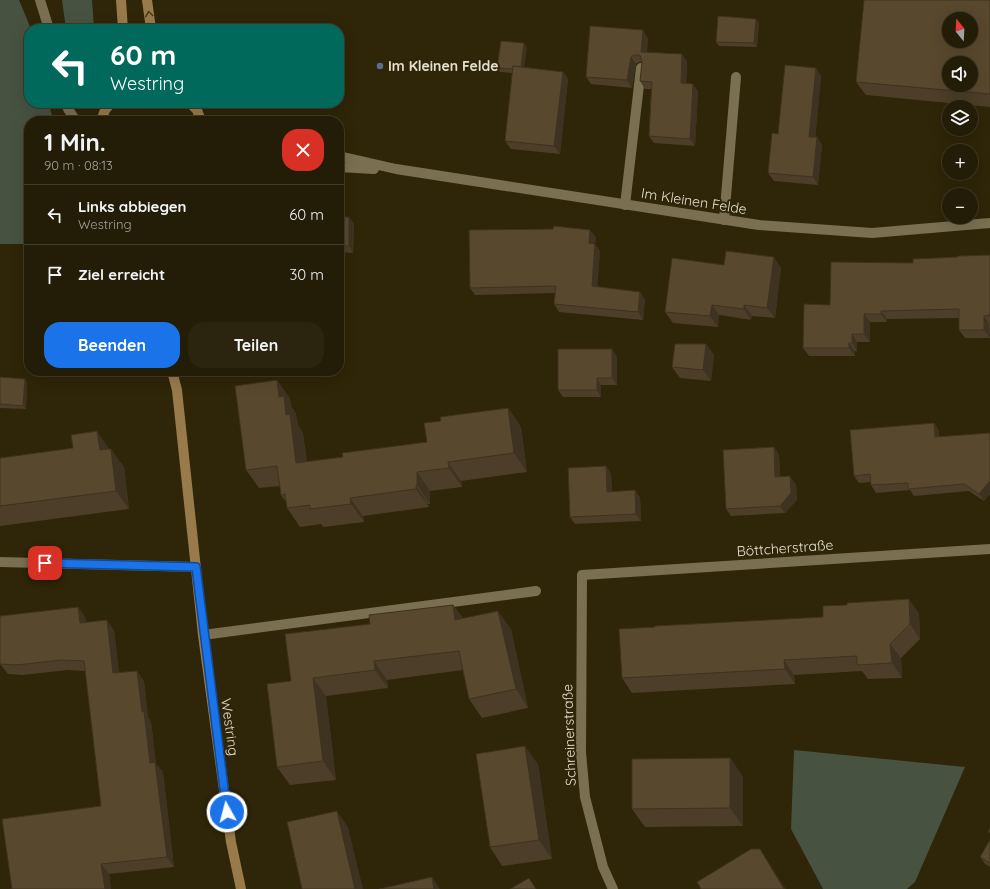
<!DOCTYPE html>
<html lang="de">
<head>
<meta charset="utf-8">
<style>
	body { margin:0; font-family:Quicksand,sans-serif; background:#2b2510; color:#f1f3f6; height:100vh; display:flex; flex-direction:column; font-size:15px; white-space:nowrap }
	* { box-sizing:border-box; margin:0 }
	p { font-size:13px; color:#a3a19b }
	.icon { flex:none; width:22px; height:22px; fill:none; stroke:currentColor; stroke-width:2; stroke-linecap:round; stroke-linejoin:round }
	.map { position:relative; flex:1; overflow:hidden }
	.details { position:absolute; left:24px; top:116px; width:320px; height:260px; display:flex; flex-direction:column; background:#231c06; border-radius:16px; box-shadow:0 4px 16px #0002,0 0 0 1px #403a28 }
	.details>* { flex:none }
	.guide { position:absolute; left:24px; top:24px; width:320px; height:84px; border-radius:16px; box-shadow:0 4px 16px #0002,0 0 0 1px #403a28; background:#00695c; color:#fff; overflow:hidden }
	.needle { width:26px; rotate:342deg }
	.tools { position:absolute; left:942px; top:12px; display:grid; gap:8px }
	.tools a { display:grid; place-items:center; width:36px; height:36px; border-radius:50%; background:#231c06; box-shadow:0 4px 16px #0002,0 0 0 1px #403a28; font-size:20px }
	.pin { position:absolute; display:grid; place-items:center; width:34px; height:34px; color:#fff; margin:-17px; border-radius:8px; box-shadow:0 2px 6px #0006 }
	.me { position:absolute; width:44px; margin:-22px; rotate:353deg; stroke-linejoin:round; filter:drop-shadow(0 0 3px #0008) }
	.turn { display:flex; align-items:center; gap:14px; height:84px; padding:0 20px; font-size:18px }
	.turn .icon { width:52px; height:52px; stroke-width:2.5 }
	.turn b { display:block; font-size:28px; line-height:34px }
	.round { display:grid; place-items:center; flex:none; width:42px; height:42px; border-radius:16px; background:#2b2510 }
	.headline { display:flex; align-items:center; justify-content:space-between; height:68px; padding:0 20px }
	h1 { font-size:24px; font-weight:700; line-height:30px }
	.cta { display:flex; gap:8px; margin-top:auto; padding:8px 20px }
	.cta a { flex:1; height:46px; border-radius:16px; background:#1a73e8; color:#fff; font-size:16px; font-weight:700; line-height:46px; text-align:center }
	.cta a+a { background:#2b2510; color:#f1f3f6 }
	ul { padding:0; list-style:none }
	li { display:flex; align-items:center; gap:12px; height:60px; padding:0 20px; border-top:1px solid #403a28 }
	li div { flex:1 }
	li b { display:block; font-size:15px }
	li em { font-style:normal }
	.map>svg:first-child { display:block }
	.green { fill:#485241 }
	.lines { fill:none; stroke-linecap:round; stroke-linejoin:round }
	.lane { stroke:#7a6f51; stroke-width:10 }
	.street { stroke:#7a6f51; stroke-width:10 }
	.secondary { stroke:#987a4b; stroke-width:10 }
	.wall { fill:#4c3e28 }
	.shaded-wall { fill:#3e3220 }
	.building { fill:#58482e; stroke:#3e3220; fill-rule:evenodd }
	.oneway { stroke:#493a19 }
	.route-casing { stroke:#114b97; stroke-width:10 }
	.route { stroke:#1a73e8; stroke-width:7 }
	.service-dot { fill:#5c6f8a; stroke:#2f2508; stroke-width:1.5 }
	.labels { text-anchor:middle; stroke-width:4; stroke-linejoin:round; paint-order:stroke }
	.poi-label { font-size:14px; font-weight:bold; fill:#e4dece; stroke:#2f2508; text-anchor:start }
	.street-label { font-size:14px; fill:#e4dece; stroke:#2f2508 }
</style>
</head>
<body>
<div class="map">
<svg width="990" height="889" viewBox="0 0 990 889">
	<rect width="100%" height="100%" fill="#2f2508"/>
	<g class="green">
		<polygon points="0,0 19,0 31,29 29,29 29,103 48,103 54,121 29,121 29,244 0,244"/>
		<polygon points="62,0 92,0 94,29 66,29"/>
		<polygon points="794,750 965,767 915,882 907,889 823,889 791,829"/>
	</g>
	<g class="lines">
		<g class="lane">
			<polyline points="40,0 49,29"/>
			<polyline points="66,103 68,109 76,121"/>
			<polyline points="625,205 641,68"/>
			<polyline points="724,220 736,77"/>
			<polyline points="203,635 536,591"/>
		</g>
		<g class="street">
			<polyline points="339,156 396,169 759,225 872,233 990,223"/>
			<polyline points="339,167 374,169"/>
			<polyline points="0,562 196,567"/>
			<polyline points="613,889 603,867 585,797 581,752 582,575 990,549"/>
		</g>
		<g class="secondary">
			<polyline points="121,0 123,29"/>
			<polyline points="147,0 151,29"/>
			<polyline points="190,103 197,110 201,121"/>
			<polyline points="101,121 105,110 111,103"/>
			<polyline points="172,371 177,390 203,635 231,842 241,889"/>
		</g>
	</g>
	<g class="wall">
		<polygon points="990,0 990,107 866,95 856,82"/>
		<polygon points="756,19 759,23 757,47 719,46 716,42"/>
		<polygon points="648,38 647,52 687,61 686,83 698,91 695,146 654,143 649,136 651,89 645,89 640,81 642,62 639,62 636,64 632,88 591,84 586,77"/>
		<polygon points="527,47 524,67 563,72 568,79 560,154 511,149 505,141 512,73 500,72 497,68"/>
		<polygon points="816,68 821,76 815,137 817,137 822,145 818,185 774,181 768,173 778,134"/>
		<polygon points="339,217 349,217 354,224 353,253 339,252"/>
		<polygon points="596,237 595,244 600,251 597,286 645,299 643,320 559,312 554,304 555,293 475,295 470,288"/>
		<polygon points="990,255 990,338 965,338 959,330 959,318 887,319 887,322 870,322 870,342 857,342 857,351 855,351 855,356 809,356 803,348 830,305 913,263 958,257"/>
		<polygon points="724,265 781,268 775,318 752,316 751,320 719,315 718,327 673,323 665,312"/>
		<polygon points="706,344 714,355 711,381 680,378 672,367"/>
		<polygon points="617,356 617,385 601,385 601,397 563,397 558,390"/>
		<polygon points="0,377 25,379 27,383 26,409 0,408"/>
		<polygon points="277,380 290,399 291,406 296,414 298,425 303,433 307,462 343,457 427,442 441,421 508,408 521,427 527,472 461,481 462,487 430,491 430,504 428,504 429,507 363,516 364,522 323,527 321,524 300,527 287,508 286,502 281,495 280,486 259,488 246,470"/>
		<polygon points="934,423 939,431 939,437 990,433 990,494 984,501 969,491 914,496 910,490 876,493 871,485 871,482 859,483 854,476"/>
		<polygon points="774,447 779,455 780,477 796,484 797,500 785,513 731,516 726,509"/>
		<polygon points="110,449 124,467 129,509 0,526 0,458"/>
		<polygon points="606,466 611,474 612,491 640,497 641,521 575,524 570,517"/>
		<polygon points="453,605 463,618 511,629 528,708 482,718 469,699 463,670 387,680 388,688 326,696 336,780 290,785 277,767 291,681 370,624"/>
		<polygon points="78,607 85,617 86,622 114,630 119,673 137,671 144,681 148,717 151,722 156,764 163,772 174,867 109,874 111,889 10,889 12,889 101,806 86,671 68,670 23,675 8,674 0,664"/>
		<polygon points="919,613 920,639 901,658 902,678 868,679 862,671 794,675 795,684 632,693 622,678"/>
		<polygon points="730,758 743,777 743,826 645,827 632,809"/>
		<polygon points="538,764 552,859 502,866 490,847"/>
		<polygon points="990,840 990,867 985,864 980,857"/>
	</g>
	<g class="shaded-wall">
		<polygon points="756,19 759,23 757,47 754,43"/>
		<polygon points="643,30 648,38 646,59 641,52"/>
		<polygon points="524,43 527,47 523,74 520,70"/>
		<polygon points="682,54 687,61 686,90 681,83"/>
		<polygon points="631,57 636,64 632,88 627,80"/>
		<polygon points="816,68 821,76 815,144 809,137"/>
		<polygon points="563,72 568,79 560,154 554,146"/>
		<polygon points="693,84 698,91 695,146 690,139"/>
		<polygon points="817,137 822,145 818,185 813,177"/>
		<polygon points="349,217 354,224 353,253 349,246"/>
		<polygon points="590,230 596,237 594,251 589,243"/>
		<polygon points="595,244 600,251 597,293 592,286"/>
		<polygon points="774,257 781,268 775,318 767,308"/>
		<polygon points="640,292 645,299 643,320 638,312"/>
		<polygon points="712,305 719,315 718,327 710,316"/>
		<polygon points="744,305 752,316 751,320 744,309"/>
		<polygon points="881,311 887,319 887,322 881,314"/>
		<polygon points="864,314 870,322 870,342 864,334"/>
		<polygon points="984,316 989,324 990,338 984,330"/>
		<polygon points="852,334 857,342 857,351 852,343"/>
		<polygon points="849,343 855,351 855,356 849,348"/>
		<polygon points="706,344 714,355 711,381 703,370"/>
		<polygon points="612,349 617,356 617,385 612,378"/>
		<polygon points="597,378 601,385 601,397 597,390"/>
		<polygon points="25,379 27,383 26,409 23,406"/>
		<polygon points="277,380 290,399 291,406 296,414 298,425 303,433 309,481 296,463 286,415 279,397"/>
		<polygon points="508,408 521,427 527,472 514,453"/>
		<polygon points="934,423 939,431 940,445 935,437"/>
		<polygon points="97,431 110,450 100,450"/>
		<polygon points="774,447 779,455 780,485 775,477"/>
		<polygon points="111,449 124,467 129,509 116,491"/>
		<polygon points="448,462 461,481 462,487 449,468"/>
		<polygon points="606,466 611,474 612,499 607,492"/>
		<polygon points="417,472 430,491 430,504 417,485"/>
		<polygon points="790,476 796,484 797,500 785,513 780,506"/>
		<polygon points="989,481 990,482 990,494 984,501 979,494"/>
		<polygon points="416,486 428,504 429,507 416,489"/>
		<polygon points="635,490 640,497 641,521 636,514"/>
		<polygon points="350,498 363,516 364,522 351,504"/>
		<polygon points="909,599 919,613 920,639 910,624"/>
		<polygon points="453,605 466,623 455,620"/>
		<polygon points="78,607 85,617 87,633 80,623"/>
		<polygon points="498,611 511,629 528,708 516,689"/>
		<polygon points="107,620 114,630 120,683 113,673"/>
		<polygon points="890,644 901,658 902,678 892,663"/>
		<polygon points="784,660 794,675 795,684 785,669"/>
		<polygon points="374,661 387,680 388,688 375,670"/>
		<polygon points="137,671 144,681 148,717 151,722 156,764 163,772 174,867 167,857 142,712"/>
		<polygon points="313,678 326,696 336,780 323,761"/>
		<polygon points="525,746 538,764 552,859 539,840"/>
		<polygon points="730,758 743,777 743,826 730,808"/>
		<polygon points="337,811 348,827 363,889 355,889"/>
		<polygon points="760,849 769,863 786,889 784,889"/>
		<polygon points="101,864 109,874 111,889 105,889"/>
		<polygon points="432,877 440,889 434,889"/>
	</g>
	<g class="building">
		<path d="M 864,0 L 990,0 L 990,94 L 856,82 ZM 949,19 L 971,19 L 971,41 L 949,41 ZM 949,63 L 971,63 L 971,85 L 949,85 Z"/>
		<polygon points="718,16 756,19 754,43 716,42"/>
		<polygon points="590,26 643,30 641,52 682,54 681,83 693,84 690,139 649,136 652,82 640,81 642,62 640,55 634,55 631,57 627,80 586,77"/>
		<polygon points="501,41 524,43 521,67 513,66 513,69 497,68"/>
		<polygon points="785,65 816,68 809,137 817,137 813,177 768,173 772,133 778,134"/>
		<polygon points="513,66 563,72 554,146 505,141"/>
		<rect x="339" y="217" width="10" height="29"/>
		<polygon points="554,226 590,230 589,243 595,244 592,286 640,292 638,312 554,304 556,286 470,288 469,230 553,229"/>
		<polygon points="726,251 774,257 767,308 744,305 744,309 712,305 710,316 665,312 672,258 724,265"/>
		<polygon points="990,255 990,315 984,316 984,330 959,330 959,309 881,311 881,314 864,314 864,334 852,334 852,343 849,343 849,348 803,348 804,304 830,305 831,262 913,263 913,259 958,257 958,256"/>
		<polygon points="675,344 706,344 703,370 672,367"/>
		<polygon points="558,349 612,349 612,378 597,378 597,390 558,390"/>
		<polygon points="0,377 25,379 23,406 0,404"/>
		<polygon points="277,380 279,397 284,396 286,415 290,414 296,463 343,457 342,453 427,442 424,423 441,421 440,417 508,408 514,453 448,462 449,468 417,472 417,485 416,486 416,489 350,498 351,504 310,509 310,505 287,508 285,494 281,495 277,466 246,470 235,386"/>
		<polygon points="934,423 935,437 990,433 990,481 979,494 964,484 908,489 908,483 871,485 870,474 854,476 850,430"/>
		<polygon points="97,431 100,450 111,449 116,491 0,506 0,458 73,448 71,435"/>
		<polygon points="774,447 775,477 790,476 791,493 780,506 726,509 723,450"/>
		<polygon points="606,466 607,492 635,490 636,514 570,517 568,468"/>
		<polygon points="909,599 910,624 890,644 892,663 857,665 857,656 784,660 785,669 622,678 619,629 655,627 655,626 823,617 823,606 847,605 847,603"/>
		<polygon points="453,605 455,620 498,611 516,689 469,699 459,651 374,661 375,670 313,678 323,761 277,767 267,684 291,681 285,634 370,624 369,615"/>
		<polygon points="78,607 80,623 107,620 113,673 137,671 142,712 144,711 150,763 155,762 167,857 101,864 105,889 10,889 12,889 2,819 101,806 84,661 61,660 16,665 0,664 0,616"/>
		<polygon points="525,746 539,840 490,847 476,754"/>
		<polygon points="730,758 730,808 632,809 632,759"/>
		<polygon points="337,811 355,889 302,889 287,822"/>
		<polygon points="990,828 990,833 988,832"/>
		<polygon points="990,840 990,863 980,857"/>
		<polygon points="751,849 760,849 784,889 701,889 697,882"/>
		<polygon points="432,877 434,889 379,889"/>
		<polygon points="529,878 536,889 510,889"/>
	</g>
	<defs><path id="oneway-chevron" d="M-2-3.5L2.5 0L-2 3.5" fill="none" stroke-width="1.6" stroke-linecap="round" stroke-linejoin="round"/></defs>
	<use class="oneway" href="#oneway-chevron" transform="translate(149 14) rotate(-98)"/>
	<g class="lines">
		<g class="route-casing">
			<polyline id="route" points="45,563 196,567 227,812"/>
		</g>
		<use href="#route" class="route"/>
	</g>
	<circle class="service-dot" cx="380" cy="66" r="4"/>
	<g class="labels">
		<g class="poi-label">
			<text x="388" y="71">Im Kleinen Felde</text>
		</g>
		<g class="street-label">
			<text transform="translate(694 201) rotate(9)" y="5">Im Kleinen Felde</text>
			<text transform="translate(785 548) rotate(-4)" y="5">Böttcherstraße</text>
			<text transform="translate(230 727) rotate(82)" y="5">Westring</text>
			<text transform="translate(569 735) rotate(-92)" y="5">Schreinerstraße</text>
		</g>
	</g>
</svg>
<div class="tools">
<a><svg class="needle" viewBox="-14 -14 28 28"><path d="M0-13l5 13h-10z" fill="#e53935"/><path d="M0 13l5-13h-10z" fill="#a3a19b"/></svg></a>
<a><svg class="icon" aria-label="sound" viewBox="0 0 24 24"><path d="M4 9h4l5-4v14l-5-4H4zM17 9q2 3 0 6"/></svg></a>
<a><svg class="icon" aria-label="layers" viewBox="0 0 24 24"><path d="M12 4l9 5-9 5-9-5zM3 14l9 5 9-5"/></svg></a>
<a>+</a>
<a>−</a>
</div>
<div class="pin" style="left:45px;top:563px;background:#d93025"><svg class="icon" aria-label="arrive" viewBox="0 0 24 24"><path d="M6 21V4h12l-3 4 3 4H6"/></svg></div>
<svg class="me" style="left:227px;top:812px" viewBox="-20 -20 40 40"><circle r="17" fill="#1a73e8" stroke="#fff" stroke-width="3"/><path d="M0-11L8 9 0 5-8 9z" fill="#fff"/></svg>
<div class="guide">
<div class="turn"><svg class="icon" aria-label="left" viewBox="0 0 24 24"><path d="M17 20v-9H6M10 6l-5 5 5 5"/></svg><div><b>60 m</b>Westring</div></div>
</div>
<section class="details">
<div class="headline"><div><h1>1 Min.</h1><p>90 m · 08:13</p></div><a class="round" style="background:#d93025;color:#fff"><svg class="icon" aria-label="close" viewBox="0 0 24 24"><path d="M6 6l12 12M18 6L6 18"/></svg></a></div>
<ul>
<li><svg class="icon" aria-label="left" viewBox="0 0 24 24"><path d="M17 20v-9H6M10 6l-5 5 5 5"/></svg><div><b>Links abbiegen</b><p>Westring</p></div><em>60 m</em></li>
<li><svg class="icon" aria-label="arrive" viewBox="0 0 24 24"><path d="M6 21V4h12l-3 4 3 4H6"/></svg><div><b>Ziel erreicht</b></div><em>30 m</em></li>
</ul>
<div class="cta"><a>Beenden</a><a>Teilen</a></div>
</section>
</div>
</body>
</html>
